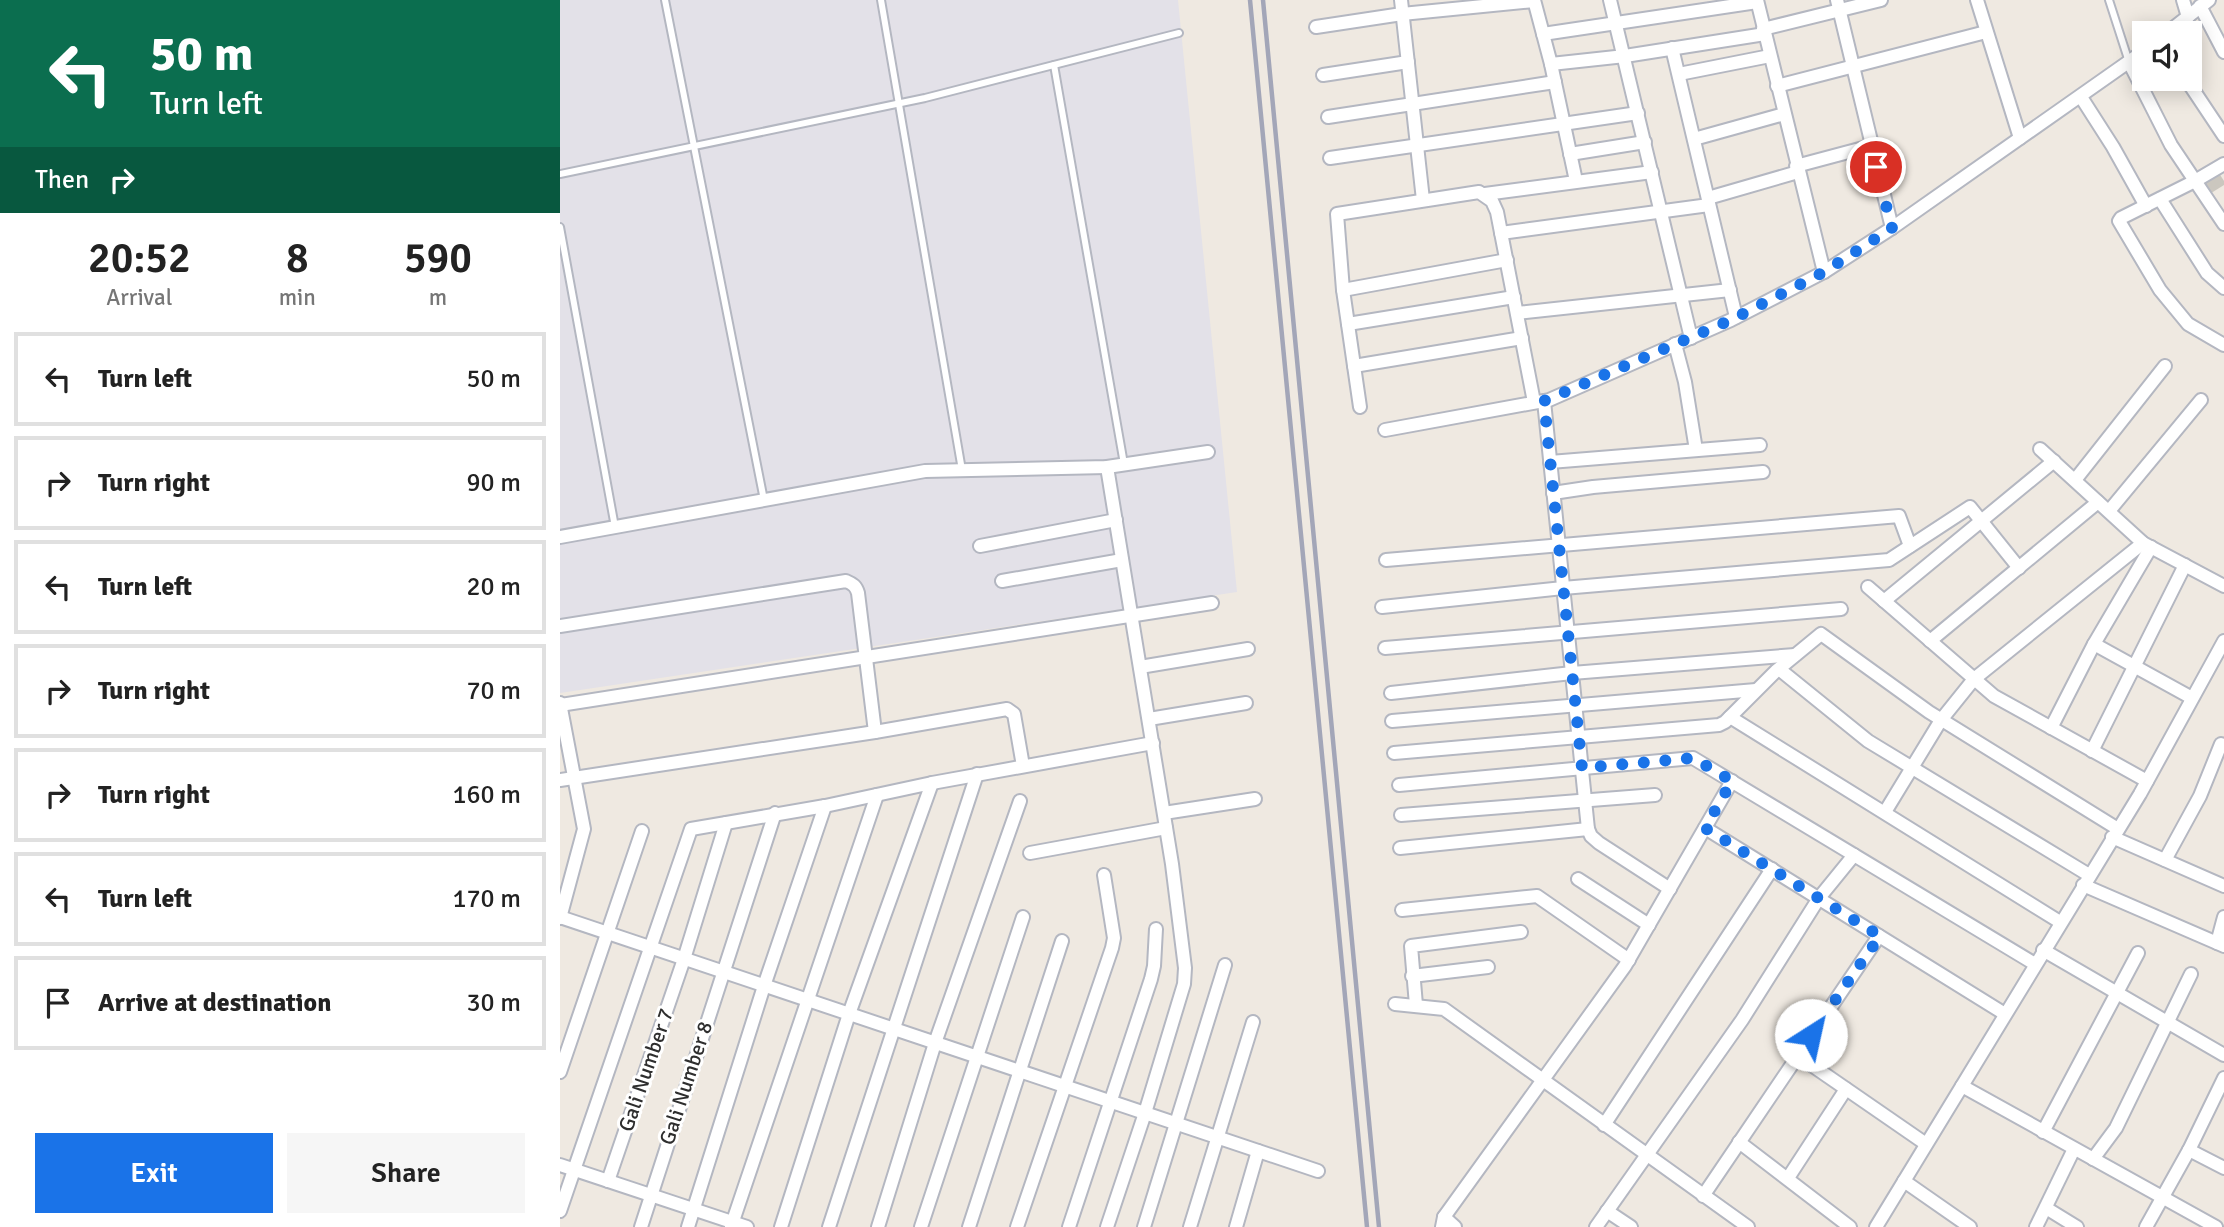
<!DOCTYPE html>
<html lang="en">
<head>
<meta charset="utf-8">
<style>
	body { margin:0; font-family:Signika,sans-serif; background:#f6f6f6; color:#222; height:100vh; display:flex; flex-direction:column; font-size:26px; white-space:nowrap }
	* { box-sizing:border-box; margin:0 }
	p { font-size:23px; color:#767676 }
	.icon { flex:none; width:38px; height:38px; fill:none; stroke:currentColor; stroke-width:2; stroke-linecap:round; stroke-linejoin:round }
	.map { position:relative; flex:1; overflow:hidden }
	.details { display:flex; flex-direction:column; background:#fff; width:560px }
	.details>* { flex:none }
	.hud { background:#0b6e4f; color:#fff; overflow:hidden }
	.tools { position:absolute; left:1572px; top:21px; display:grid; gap:14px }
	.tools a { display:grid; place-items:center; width:70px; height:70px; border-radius:0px; background:#fff; box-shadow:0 4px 18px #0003; font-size:35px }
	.pin { position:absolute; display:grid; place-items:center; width:60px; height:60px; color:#fff; margin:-30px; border:4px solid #fff; border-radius:50%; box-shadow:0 2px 7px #0007 }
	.me { position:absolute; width:77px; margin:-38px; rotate:35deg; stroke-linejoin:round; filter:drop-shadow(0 0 5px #0008) }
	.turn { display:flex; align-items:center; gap:24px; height:147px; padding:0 35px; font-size:32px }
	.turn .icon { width:91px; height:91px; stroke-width:2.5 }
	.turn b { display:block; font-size:49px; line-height:60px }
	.then { display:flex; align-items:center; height:66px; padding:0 35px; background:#0003; gap:14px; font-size:26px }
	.eta { display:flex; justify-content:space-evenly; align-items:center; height:119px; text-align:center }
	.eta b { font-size:42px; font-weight:600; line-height:49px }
	.cta { display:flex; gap:14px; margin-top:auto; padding:14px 35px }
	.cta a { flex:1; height:80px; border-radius:0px; background:#1a73e8; color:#fff; font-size:28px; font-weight:600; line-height:80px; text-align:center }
	.cta a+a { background:#f6f6f6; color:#222 }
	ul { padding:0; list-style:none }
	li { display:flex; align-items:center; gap:21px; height:94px; margin:0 14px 10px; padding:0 21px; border:4px solid #e0e0e0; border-radius:0px }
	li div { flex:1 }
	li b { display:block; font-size:26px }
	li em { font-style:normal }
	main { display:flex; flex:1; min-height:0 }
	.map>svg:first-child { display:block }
	.industrial { fill:#e3e1e8 }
	.building { fill:#cbc7bf }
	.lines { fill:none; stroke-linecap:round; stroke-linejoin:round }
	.lane-casing { stroke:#b4b7c1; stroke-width:10 }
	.street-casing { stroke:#b4b7c1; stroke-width:16 }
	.lane { stroke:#fff; stroke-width:6 }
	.street { stroke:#fff; stroke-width:12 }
	.rail { stroke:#a3a6b8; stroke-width:4.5 }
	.route { stroke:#1a73e8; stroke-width:12; stroke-dasharray:0 21.6 }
	.labels { text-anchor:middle; stroke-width:6; stroke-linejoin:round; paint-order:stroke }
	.street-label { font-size:21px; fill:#2e2e2e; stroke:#fff }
</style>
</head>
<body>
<main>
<section class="details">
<div class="hud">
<div class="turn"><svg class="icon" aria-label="left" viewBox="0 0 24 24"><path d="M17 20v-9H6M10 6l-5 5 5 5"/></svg><div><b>50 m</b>Turn left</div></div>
<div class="then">Then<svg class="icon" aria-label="right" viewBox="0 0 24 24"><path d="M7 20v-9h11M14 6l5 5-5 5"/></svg></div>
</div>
<div class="eta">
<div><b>20:52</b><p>Arrival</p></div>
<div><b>8</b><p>min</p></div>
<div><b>590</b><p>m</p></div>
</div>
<ul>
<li><svg class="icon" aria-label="left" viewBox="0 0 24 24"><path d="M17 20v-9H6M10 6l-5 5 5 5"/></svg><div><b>Turn left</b></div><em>50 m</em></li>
<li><svg class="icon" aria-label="right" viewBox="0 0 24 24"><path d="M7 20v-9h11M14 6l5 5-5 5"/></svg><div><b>Turn right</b></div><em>90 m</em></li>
<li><svg class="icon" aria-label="left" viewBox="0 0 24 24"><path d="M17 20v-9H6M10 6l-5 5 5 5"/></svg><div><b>Turn left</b></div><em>20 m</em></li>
<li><svg class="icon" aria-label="right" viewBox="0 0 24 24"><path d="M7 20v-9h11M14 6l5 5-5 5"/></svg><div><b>Turn right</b></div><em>70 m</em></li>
<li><svg class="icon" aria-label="right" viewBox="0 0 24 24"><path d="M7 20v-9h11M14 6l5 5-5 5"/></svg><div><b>Turn right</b></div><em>160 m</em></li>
<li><svg class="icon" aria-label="left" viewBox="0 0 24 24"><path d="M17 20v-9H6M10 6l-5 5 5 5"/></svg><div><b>Turn left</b></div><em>170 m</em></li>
<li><svg class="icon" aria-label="arrive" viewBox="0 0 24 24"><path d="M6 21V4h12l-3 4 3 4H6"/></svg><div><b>Arrive at destination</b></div><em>30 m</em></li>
</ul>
<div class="cta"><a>Exit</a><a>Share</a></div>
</section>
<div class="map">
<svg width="1664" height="1227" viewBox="0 0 1664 1227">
	<rect width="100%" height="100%" fill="#efe9e1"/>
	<polygon class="industrial" points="0,0 618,0 677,592 0,693"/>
	<polygon class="building" points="1657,170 1664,181 1664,185 1648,195 1640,181"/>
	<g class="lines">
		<g class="lane-casing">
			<g id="lane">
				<polyline points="105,0 204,500"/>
				<polyline points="321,0 402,470"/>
				<polyline points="1549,0 1569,62"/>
				<polyline points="494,65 564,464"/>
				<polyline points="0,174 365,98 619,33"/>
				<polyline points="0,227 55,527"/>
			</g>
		</g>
		<g class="street-casing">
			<g id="street">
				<polyline points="841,0 863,200"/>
				<polyline points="974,0 991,64 1016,181"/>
				<polyline points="1050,0 1131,338"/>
				<polyline points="1197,0 1264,272"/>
				<polyline points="1277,0 1332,228"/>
				<polyline points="1417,0 1460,138"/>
				<polyline points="1623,0 1628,17"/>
				<polyline points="1640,6 1664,52"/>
				<polyline points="756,27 842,14 974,1"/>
				<polyline points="1203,29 1321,0"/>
				<polyline points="1607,33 1649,0"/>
				<polyline points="983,34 1197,2"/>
				<polyline points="1112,48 1176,317"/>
				<polyline points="1569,62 1611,145 1664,224"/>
				<polyline points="991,64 1065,56 1205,34"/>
				<polyline points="1119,74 1210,56"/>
				<polyline points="763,75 848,62"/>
				<polyline points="1626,79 1664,136"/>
				<polyline points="1217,86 1426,32"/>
				<polyline points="1521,97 1553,147 1586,206"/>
				<polyline points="768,117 995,82"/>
				<polyline points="1134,139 1224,114"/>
				<polyline points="1010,154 1085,142"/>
				<polyline points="770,158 1078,113"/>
				<polyline points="1664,164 1635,181 1561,218 1559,221 1600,290 1628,324 1664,345"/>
				<polyline points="1236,166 1311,146"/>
				<polyline points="925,194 1092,172"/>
				<polyline points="1148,198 1238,172"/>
				<polyline points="1600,199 1647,273 1664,288"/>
				<polyline points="941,233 1149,205"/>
				<polyline points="783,290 947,260"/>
				<polyline points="957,313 1170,290"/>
				<polyline points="788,324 954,297"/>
				<polyline points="1115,344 1125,382 1136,450"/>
				<polyline points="794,366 962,338"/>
				<polyline points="984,401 1028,829 1031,836 1039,843 1110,889"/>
				<polyline points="800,407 783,290 777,214 919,192 932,201 937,212 974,402"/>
				<polyline points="825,430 989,400 1171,320 1264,272 1332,228 1584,51"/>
				<polyline points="1480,449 1583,543 1664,586"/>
				<polyline points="990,462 1200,445"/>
				<polyline points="1515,480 1605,366"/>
				<polyline points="993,493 1033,487 1203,472"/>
				<polyline points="1549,511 1641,400"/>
				<polyline points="0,537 365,471 547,467 648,452"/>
				<polyline points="420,546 556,520"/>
				<polyline points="826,560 1339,516 1350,546"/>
				<polyline points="442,581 562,560"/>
				<polyline points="1308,587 1434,696 1587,781"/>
				<polyline points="1324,601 1494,461"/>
				<polyline points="822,607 1003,588 1329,560 1410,507 1459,568"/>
				<path d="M 0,626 L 286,581 C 293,584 296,586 298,593 L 315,732"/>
				<polyline points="1370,641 1538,502"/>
				<polyline points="1534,644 1632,698"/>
				<polyline points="825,648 1281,609"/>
				<polyline points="580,667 688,649"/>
				<polyline points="1219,669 1308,741 1529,875"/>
				<polyline points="831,693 1012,673 1235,655"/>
				<polyline points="0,703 24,829 0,918"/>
				<polyline points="0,705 652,603"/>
				<polyline points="1170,717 1500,922"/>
				<polyline points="589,719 686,703"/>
				<polyline points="832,721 1196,690"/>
				<polyline points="1491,728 1534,644 1591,547"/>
				<polyline points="1532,751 1625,565"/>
				<polyline points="834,753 1159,725 1165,722 1216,671 1261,634 1369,712 1558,829"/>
				<polyline points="0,780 315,732 447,709 454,714 463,766"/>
				<polyline points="839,785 1133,758 1475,964"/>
				<polyline points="1325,812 1381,720 1414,679 1583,543"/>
				<polyline points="604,813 695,799"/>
				<polyline points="841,815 1095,795"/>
				<polyline points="1145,828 1445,1014"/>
				<polyline points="1552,837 1664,886"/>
				<polyline points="840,848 1028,829"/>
				<polyline points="470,853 606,828"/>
				<polyline points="1605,860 1640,796 1661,744"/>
				<polyline points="1018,879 1089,925"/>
				<polyline points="1523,885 1664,946"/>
				<polyline points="842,910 977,896 1069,960"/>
				<polyline points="0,917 758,1171"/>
				<polyline points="1657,943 1664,917"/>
				<polyline points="1483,950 1664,1055"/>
				<polyline points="852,976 928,967"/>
				<polyline points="835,1004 884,1009 1188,1227"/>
				<polyline points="856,1005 851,946 961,932"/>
				<polyline points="1237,1055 1366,1144"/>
				<polyline points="0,1072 82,831"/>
				<polyline points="1402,1086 1656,1227"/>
				<polyline points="1044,1125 1212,869"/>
				<polyline points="1483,1132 1578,953"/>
				<polyline points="1179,1142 1290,1227"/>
				<polyline points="1629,1150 1664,1168"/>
				<polyline points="1533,1159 1556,1128 1631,974"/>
				<polyline points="0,1165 187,1227"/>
				<polyline points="1228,1178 1286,1089"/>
				<polyline points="48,1181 124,959 166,823"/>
				<polyline points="1344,1181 1410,1227"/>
				<polyline points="1143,1196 1319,936"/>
				<polyline points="1486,1208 1517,1227"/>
				<polyline points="0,1211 131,829 265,806 372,783 593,743"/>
				<polyline points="1047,1211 1071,1227"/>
				<polyline points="884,1217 895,1227"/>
				<polyline points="81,1227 215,813"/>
				<polyline points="128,1227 204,986 265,806"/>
				<polyline points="171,1227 317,795"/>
				<polyline points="221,1227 289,1014 372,783"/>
				<polyline points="269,1227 417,774"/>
				<polyline points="318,1227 375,1043 460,801"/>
				<polyline points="361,1227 463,917"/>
				<polyline points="409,1227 502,941"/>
				<polyline points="457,1227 552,948 554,938 544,875"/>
				<polyline points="509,1227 591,979 594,966 596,929"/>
				<polyline points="547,1227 585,1113 624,984 625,968 612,864 547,467"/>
				<polyline points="584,1227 665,965"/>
				<polyline points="630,1227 693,1022"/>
				<polyline points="676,1227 698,1151"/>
				<polyline points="882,1227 884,1217 1065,966 1172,781"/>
				<polyline points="1036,1227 1182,1020 1259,898 1294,855"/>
				<polyline points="1316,1227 1580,794 1664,641"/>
				<polyline points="1476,1227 1514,1149"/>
				<polyline points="1586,1227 1629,1150 1664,1078"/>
			</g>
		</g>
		<use href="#lane" class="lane"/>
		<use href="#street" class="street"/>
		<g class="rail">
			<polyline points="690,0 807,1227"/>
			<polyline points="703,0 819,1227"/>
		</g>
	</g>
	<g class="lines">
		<polyline class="route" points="1251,1035 1320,936 1145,828 1172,781 1133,758 1022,768 984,401 1171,320 1264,272 1332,228 1316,167"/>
	</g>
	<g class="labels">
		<g class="street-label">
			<text transform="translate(86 1070) rotate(-71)" y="7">Gali Number 7</text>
			<text transform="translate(126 1083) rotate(-72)" y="7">Gali Number 8</text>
		</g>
	</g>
</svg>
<div class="tools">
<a><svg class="icon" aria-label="sound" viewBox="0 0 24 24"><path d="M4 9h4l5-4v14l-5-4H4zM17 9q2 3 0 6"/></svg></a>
</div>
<div class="pin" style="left:1316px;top:167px;background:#d93025"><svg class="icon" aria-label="arrive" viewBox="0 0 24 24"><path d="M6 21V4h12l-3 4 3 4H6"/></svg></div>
<svg class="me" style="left:1251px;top:1035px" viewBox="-20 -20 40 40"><circle r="19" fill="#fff"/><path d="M0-13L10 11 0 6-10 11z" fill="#1a73e8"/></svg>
</div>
</main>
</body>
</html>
